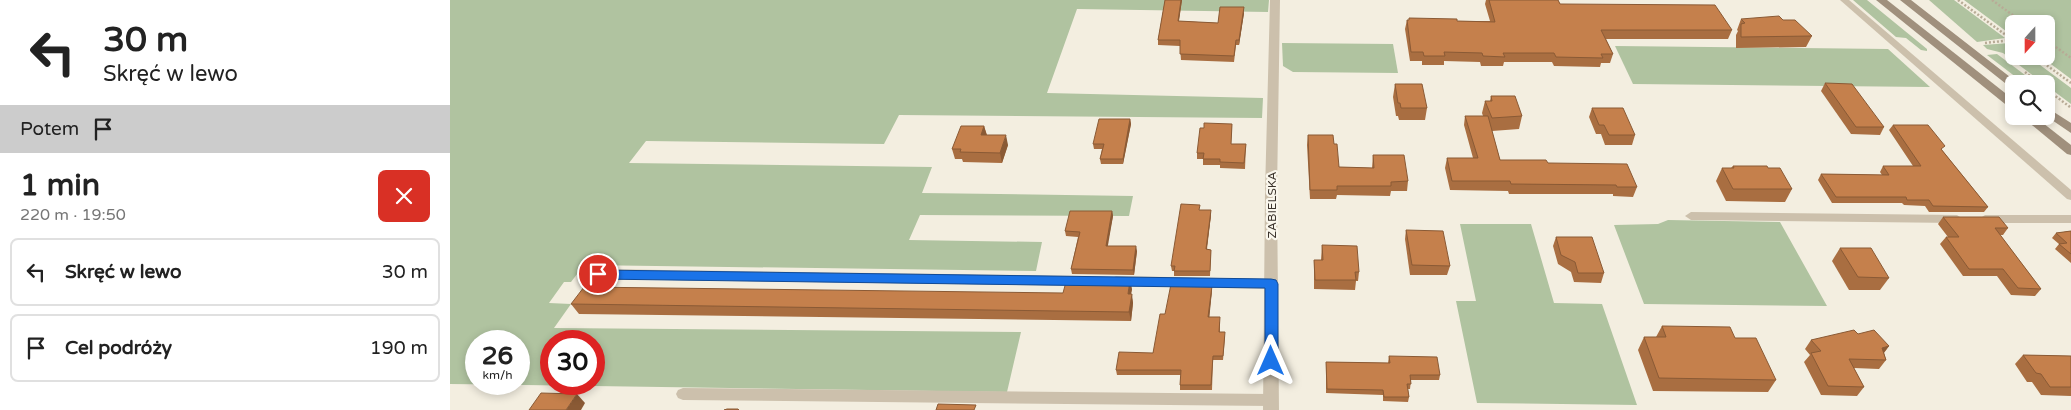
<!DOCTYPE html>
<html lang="pl">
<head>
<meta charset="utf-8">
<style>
	body { margin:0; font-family:"Varela Round",sans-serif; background:#f6f6f6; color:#222; height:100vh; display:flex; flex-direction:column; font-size:19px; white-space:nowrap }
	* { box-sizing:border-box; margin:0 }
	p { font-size:16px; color:#767676 }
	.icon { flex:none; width:28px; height:28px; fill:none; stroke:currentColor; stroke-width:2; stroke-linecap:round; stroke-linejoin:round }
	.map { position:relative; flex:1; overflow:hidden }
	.sheet { display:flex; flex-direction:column; background:#fff; width:450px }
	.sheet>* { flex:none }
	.guide { background:#fff; color:#222; overflow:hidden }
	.needle { width:32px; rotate:201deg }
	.fabs { position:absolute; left:1555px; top:15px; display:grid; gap:10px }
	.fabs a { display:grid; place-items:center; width:50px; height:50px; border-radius:8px; background:#fff; box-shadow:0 2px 8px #0003; font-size:25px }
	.speed { position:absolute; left:15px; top:330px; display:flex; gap:10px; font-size:25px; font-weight:700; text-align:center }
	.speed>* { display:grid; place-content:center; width:65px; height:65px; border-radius:50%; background:#fff; box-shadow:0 2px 8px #0003; line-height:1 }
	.speed small { font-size:12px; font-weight:400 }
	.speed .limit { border:8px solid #d22; background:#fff; color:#111 }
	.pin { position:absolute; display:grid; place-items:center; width:42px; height:42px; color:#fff; margin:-21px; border:2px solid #fff; border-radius:50%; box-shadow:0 1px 5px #0007 }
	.me { position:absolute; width:55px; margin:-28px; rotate:0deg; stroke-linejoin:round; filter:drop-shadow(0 0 4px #0008) }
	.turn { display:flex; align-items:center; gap:18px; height:105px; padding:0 20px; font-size:22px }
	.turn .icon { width:65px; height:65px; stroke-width:2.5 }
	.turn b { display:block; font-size:35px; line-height:42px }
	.then { display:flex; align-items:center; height:48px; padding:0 20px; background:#0003; gap:10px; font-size:19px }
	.round { display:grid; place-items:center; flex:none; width:52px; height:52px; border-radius:8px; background:#f6f6f6 }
	.headline { display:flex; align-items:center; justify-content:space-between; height:85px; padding:0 20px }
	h1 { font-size:30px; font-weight:700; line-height:38px }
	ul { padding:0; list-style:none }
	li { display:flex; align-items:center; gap:15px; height:68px; margin:0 10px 8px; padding:0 10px; border:2px solid #e0e0e0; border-radius:8px }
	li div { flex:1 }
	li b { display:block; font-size:19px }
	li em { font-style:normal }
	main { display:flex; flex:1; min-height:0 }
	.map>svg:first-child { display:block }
	.green { fill:#b0c3a0; fill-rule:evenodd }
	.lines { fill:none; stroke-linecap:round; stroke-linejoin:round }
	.path { stroke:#b8ab96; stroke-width:2.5; stroke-dasharray:2 2; stroke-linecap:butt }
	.lane { fill:#ccc0ac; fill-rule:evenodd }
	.street { fill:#ccc0ac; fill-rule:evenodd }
	.secondary { fill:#a0907d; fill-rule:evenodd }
	.wall { fill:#a96e41 }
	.shaded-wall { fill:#8a5a35 }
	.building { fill:#c5804c; stroke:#8a5a35 }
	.route { fill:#1a73e8; stroke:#114b97 }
	.labels { text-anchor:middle; stroke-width:4.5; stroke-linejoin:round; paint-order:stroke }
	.street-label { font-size:12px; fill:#3a322b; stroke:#faf7ed }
</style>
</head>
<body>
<main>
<section class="sheet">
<div class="guide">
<div class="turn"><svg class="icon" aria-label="left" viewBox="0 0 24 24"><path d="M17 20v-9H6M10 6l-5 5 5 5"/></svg><div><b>30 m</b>Skręć w lewo</div></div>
<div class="then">Potem<svg class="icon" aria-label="arrive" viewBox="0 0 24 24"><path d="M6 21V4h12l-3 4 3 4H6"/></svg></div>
</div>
<div class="headline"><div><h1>1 min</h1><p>220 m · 19:50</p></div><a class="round" style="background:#d93025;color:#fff"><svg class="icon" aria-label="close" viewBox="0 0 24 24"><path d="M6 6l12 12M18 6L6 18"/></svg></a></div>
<ul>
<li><svg class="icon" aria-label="left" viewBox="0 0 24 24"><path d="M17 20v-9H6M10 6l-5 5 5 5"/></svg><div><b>Skręć w lewo</b></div><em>30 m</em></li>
<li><svg class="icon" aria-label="arrive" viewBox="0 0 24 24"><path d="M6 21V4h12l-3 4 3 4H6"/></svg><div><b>Cel podróży</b></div><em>190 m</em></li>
</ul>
</section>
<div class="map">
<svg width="1621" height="410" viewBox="0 0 1621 410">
	<rect width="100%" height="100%" fill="#f3eee0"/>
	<g class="green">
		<path d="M 0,0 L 819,0 L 818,12 L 627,9 L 597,93 L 813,98 L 812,118 L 449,115 L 434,144 L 196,141 L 179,163 L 482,167 L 472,193 L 683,196 L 679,216 L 470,215 L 459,240 L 592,242 L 586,271 L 134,265 L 121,282 L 114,282 L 99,303 L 121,304 L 104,328 L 571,332 L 557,392 L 0,384 ZM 26,341 L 69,341 L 69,384 L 26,384 ZM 101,341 L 144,341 L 144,384 L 101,384 Z"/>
		<polygon points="1403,0 1417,0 1477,49 1477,51 1471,50 1456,38 1446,37"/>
		<polygon points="1479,0 1504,0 1555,38 1527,42"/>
		<polygon points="1514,0 1621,0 1621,79 1590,56 1596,56 1596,24 1564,24 1564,37"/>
		<polygon points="832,43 943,44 948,73 843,72 833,66"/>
		<polygon points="1560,43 1564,45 1564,56 1578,56 1621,88 1621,104 1553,53 1537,49 1533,45"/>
		<polygon points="1165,46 1438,49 1480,87 1183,84"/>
		<polygon points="1547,54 1587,84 1575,84 1537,55"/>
		<polygon points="1218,220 1330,222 1377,306 1194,304 1164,225 1208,224"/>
		<polygon points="1010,224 1081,224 1104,303 1152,304 1187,405 1027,403 1006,301 1026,301"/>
	</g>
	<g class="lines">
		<g class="path">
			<polyline points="1508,0 1564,41"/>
			<polyline points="1542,0 1575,24"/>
			<polyline points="1596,40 1621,58"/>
			<polyline points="1535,43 1561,40"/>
			<polyline points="1584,56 1621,83"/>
			<polyline points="1575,72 1590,84"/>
			<polyline points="1596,89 1620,107"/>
		</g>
		<g class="lane">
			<polygon points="1390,0 1399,0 1621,190 1621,200 1617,199"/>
			<polygon points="1241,212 1507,215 1513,219 1507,223 1241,220 1235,216"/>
			<polygon points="1535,215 1621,215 1621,223 1535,223 1529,219"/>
			<polygon points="148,269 630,276 634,278 636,281 634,284 630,286 148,279 144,277 142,274 144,271"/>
			<polygon points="666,276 821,279 825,281 827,284 825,287 821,289 666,286 662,284 660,281 662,278"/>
			<polygon points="233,388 821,394 826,396 828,400 826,404 821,406 233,400 228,398 226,394 228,390"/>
		</g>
		<polygon class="street" points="820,0 830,0 827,192 829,410 813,410 815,192"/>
		<g class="secondary">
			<polygon points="1426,0 1437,0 1564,100 1564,109 1560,108"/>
			<polygon points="1450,0 1461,0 1569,84 1564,84 1564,88 1560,87"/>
			<polygon points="1596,107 1621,123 1621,133 1596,116"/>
			<polygon points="1571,116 1584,116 1621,145 1621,155 1617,154"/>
		</g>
	</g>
	<g class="wall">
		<polygon points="715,0 732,0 729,21 768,23 794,13 789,45 786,45 784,62 731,60 730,46 708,45 708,40"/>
		<polygon points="1036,0 1108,0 1110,4 1282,30 1278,39 1156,39 1163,54 1160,63 1151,63 1150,67 1104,66 1102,62 1054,62 1053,66 1031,66 1030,62 994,61 994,65 972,65 972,61 960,61 955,29 957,20 959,20 959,18 1007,21 1040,21 1035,4"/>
		<polygon points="1291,19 1333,20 1362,36 1356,47 1286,48 1286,35 1288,31 1287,30"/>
		<polygon points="1375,83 1434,127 1430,135 1401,134 1371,91"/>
		<polygon points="945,84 977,108 975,120 949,120 948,116 946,116 943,97"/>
		<polygon points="1041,96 1072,116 1069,129 1042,131 1050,160 1098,163 1187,187 1183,197 1163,196 1163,194 1059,194 1058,191 1000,190 995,168 997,158 1023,158 1014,125 1015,116 1033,116 1032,113 1035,101 1040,101"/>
		<polygon points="1142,108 1185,135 1182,145 1155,145 1151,134 1146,134 1139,117"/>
		<polygon points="680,119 681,124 673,164 651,164 650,159 652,149 644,149 643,144"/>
		<polygon points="782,124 781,144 796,144 795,169 770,168 770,165 753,165 753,159 747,159 747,153 754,128"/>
		<polygon points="1443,125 1492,150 1538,207 1534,212 1479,212 1475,206 1454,205 1452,203 1382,203 1368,180 1371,174 1432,175 1430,172 1433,166 1463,166 1439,130"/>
		<polygon points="534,126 537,135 558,145 552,163 513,162 512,159 505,159 502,149"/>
		<polygon points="858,135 884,144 889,167 922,168 923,155 958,181 957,191 941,191 940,196 887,195 886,199 860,199 857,145"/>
		<polygon points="1283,166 1318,168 1342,189 1335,202 1276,201 1266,181 1272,168 1281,168"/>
		<polygon points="750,210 761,215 757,249 761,250 760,276 724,276 724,271 722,271 721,266"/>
		<polygon points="662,211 663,216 657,246 687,251 684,275 622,274 621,269 628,237 616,236 615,231"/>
		<polygon points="1493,217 1558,228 1553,235 1550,235 1591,289 1585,296 1561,295 1547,276 1513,276 1490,244 1496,237 1498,237 1488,224"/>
		<polygon points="956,230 1000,266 997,275 960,275 955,239"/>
		<polygon points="1621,231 1621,263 1605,249 1609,244 1602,238 1606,233"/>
		<polygon points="1106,237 1154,273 1151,283 1124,282 1121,272 1108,264 1103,246"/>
		<polygon points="872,245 909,272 908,281 906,281 905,290 864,289 864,260 871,260"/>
		<polygon points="1390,248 1439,278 1430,290 1399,290 1382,261"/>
		<polygon points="682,289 681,294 683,303 681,321 129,314 121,304 613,293"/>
		<polygon points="762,290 759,317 770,322 770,332 775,337 773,360 763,360 762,390 730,390 730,385 731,375 667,375 666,370 703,353 715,314"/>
		<polygon points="1212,326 1285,338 1326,380 1318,392 1203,391 1188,350 1194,337 1206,337"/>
		<polygon points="1408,334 1439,346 1434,353 1436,360 1429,369 1404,368 1414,387 1407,396 1371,395 1354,362 1360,355 1355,349 1361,340"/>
		<polygon points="1573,355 1621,356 1621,396 1591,395 1582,382 1577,382 1565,364"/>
		<polygon points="939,356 990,375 989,380 961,380 960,389 958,389 959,397 958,402 933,401 933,395 876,393 876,362 938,363"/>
	</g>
	<g class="shaded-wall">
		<polygon points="731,0 732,0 728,26 728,21"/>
		<polygon points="794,7 794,13 789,45 789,40"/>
		<polygon points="680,119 681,124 673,164 673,159"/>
		<polygon points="534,126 537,136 531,135"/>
		<polygon points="556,135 558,145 552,163 550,153"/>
		<polygon points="761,210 761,215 756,254 756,249"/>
		<polygon points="662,211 663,216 657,251 656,246"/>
		<polygon points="686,246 687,251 684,275 683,270"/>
		<polygon points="680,279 682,289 679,303 678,294"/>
		<polygon points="762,286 762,290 759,321 758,317"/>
		<polygon points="682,294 683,303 681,321 679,312"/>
		<polygon points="1439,346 1432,355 1432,348"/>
		<polygon points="127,394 135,403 131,410 116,410"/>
	</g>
	<g class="building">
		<polygon points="715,0 731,0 728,21 768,23 770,7 794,7 789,40 786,40 784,56 730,54 730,40 708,40"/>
		<polygon points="1039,0 1108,0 1110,4 1265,5 1282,30 1151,30 1163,54 1151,54 1153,58 1106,57 1104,53 1053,53 1055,57 1033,56 1032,53 994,52 995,56 974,56 973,52 961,52 957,20 959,20 959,18 1007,19 1007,21 1045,22"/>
		<polygon points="1329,16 1333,20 1345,20 1362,36 1291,37 1291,24 1295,23 1291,19"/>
		<polygon points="1375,83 1402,84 1434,127 1406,127"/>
		<polygon points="945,84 972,84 977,108 951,108 950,103 948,103"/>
		<polygon points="1041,96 1065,96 1072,116 1042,118 1035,101 1042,101"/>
		<polygon points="1142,108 1173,108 1185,135 1159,135 1154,125 1149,125"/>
		<polygon points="1015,116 1038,116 1050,160 1096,160 1098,163 1177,164 1187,187 1167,187 1166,185 1061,184 1060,181 1002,181 997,158 1028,158"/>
		<polygon points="649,119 680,119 673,159 650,159 654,144 643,144"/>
		<polygon points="754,123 782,124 781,144 796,144 794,163 770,162 770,159 753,159 754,153 747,153 750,128 754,128"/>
		<polygon points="1443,125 1478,125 1495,146 1491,149 1538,207 1483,206 1479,200 1457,200 1456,197 1386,197 1371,174 1439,175 1433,166 1471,166"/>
		<polygon points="511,126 534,126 531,135 556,135 550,153 510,152 511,149 502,149"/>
		<polygon points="858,135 883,135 884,144 887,144 889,167 924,168 923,155 954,155 958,181 941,182 941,186 887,186 887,190 860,190"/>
		<polygon points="1283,166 1317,166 1318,168 1330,168 1342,189 1283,189 1272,168 1284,168"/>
		<polygon points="731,204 750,205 749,210 761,210 756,249 761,250 760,271 724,271 725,266 721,266"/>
		<polygon points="620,211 662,211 656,246 686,246 683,270 621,269 630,232 615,231"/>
		<polygon points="1493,217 1549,217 1558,228 1545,228 1591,289 1568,288 1553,269 1519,269 1496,237 1509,237"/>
		<polygon points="956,230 993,231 1000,266 962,265"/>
		<polygon points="1621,231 1621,254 1609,244 1617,243 1606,233"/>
		<polygon points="1106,237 1142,237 1154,273 1128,273 1125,262 1111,255"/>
		<polygon points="872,245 907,246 909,272 905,272 906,280 865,280 864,260 873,260"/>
		<polygon points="1390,248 1421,248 1439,278 1408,277"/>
		<polygon points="617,278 680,279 678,294 682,294 679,312 121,304 134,287 613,293"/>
		<polygon points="721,284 762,286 758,317 770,317 769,332 775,332 773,356 763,356 761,385 730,385 731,370 666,370 669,352 703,353 710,314 715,314"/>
		<polygon points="1212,326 1280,327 1285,338 1306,338 1326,380 1209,378 1194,337 1216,337"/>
		<polygon points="1404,330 1408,334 1424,330 1439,346 1432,348 1436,360 1399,359 1414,387 1378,386 1361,353 1371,351 1361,340"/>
		<polygon points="1573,355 1621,356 1621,387 1600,387 1591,374 1586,373"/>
		<polygon points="939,356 987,357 990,375 960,375 961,384 957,384 959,397 934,397 933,390 877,389 876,362 940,363"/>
		<polygon points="91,393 127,394 116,410 79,410"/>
		<polygon points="488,404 526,405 524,410 486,410"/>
		<polygon points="277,409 288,409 289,410 274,410"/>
	</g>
	<polygon class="route" points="148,270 821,279 826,280 828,284 828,361 826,365 821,367 817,365 815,361 815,288 148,279 144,278 142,274 144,271"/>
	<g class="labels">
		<g class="street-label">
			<text transform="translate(822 205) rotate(-90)" y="4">ZABIELSKA</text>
		</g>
	</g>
</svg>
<div class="fabs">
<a><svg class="needle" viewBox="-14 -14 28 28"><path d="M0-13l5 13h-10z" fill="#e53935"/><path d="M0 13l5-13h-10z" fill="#767676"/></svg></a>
<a><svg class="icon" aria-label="search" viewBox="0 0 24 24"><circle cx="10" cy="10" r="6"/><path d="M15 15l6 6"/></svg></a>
</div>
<div class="speed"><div>26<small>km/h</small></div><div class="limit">30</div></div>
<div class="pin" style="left:148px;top:274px;background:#d93025"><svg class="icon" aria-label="arrive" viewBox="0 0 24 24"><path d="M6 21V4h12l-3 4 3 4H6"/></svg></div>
<svg class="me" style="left:821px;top:361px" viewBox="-20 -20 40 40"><path d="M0-17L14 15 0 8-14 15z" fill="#1a73e8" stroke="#fff" stroke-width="4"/></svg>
</div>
</main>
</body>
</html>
